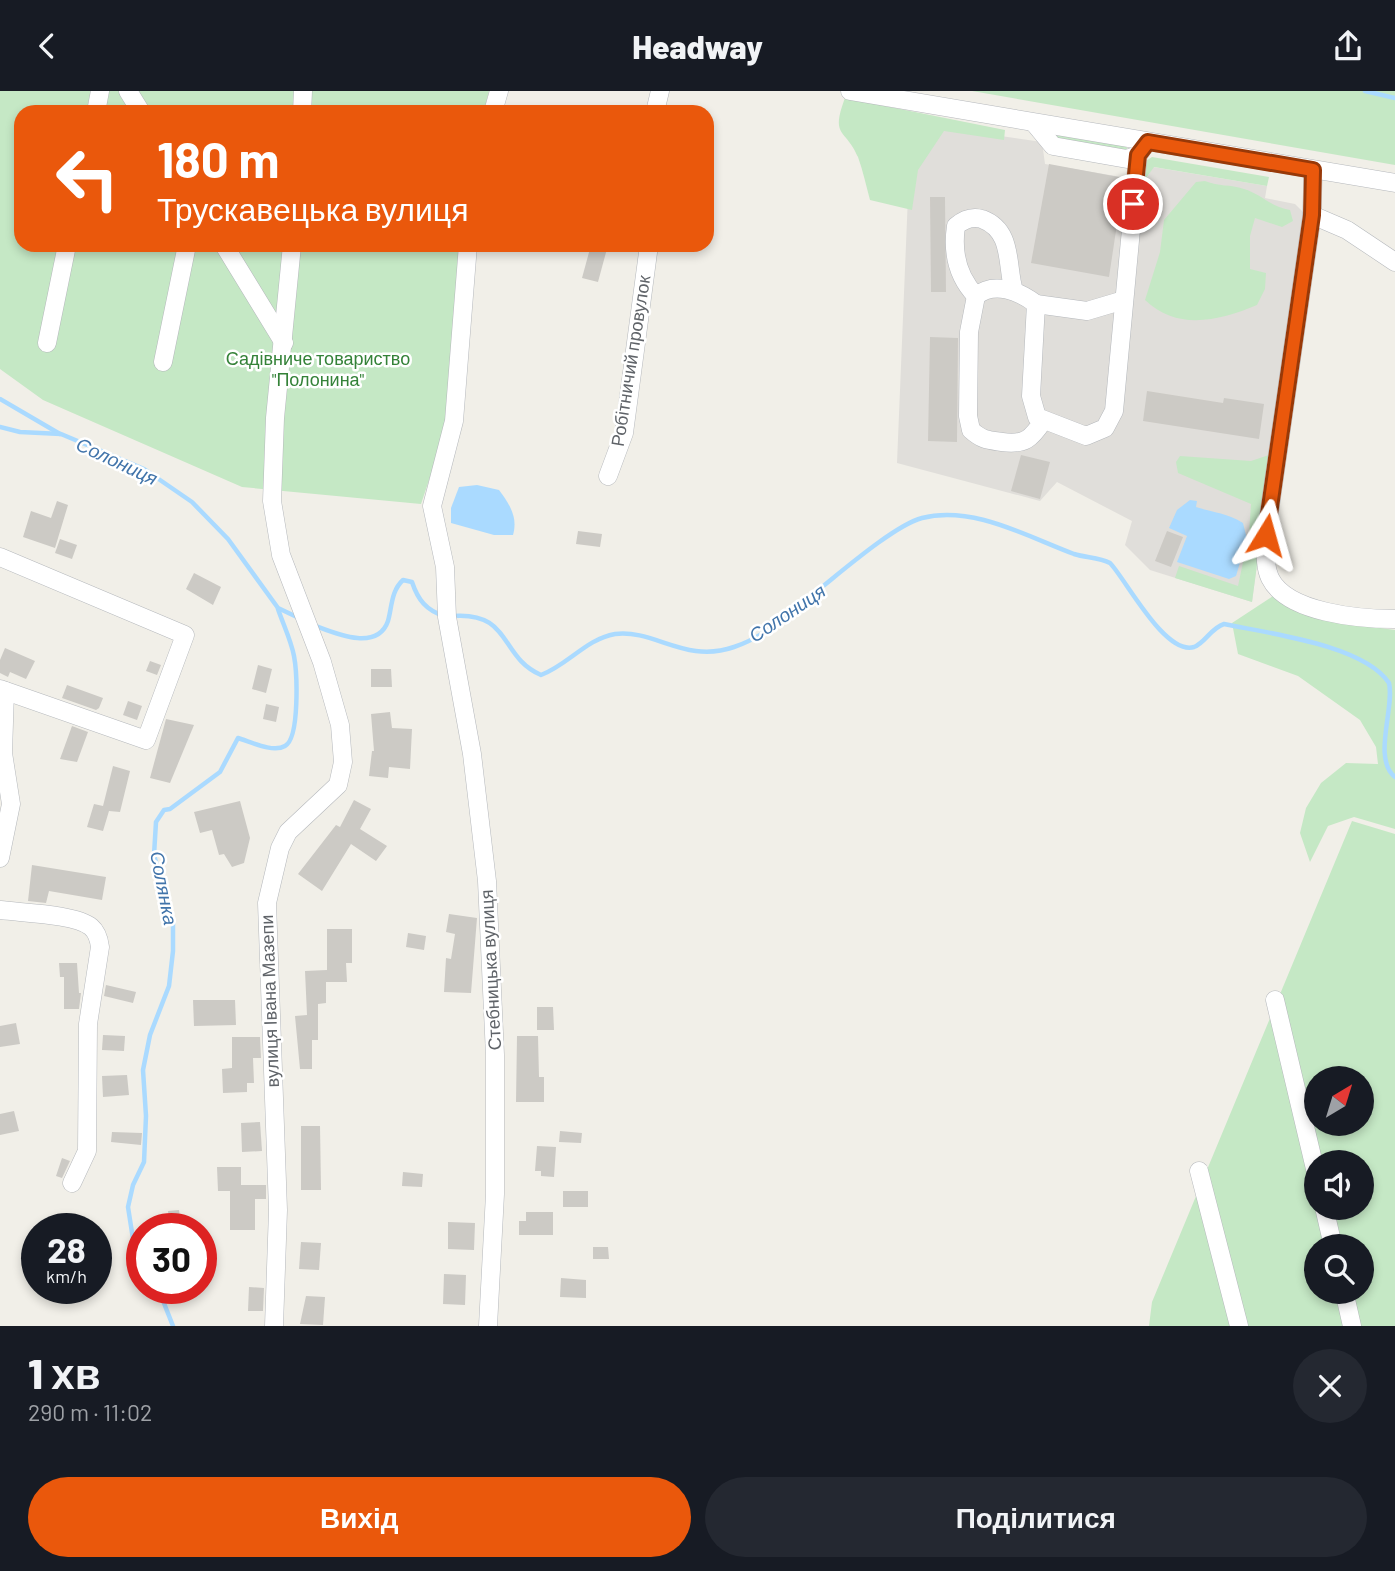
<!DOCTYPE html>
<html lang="uk">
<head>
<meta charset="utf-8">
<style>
	body { margin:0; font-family:Barlow,sans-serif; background:#242831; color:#f1f3f6; height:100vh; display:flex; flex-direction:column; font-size:26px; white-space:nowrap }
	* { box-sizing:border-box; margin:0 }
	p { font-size:23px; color:#9ea1a6 }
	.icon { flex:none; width:38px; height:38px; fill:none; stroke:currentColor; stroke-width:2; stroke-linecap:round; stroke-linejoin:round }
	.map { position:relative; height:1235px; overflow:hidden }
	.side { display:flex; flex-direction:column; background:#171b24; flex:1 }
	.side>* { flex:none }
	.banner { position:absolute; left:14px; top:14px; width:700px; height:147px; border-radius:21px; box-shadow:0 4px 10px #0003; background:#ea580c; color:#fff; overflow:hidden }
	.needle { width:46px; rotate:38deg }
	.fabs { position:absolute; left:1304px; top:975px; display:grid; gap:14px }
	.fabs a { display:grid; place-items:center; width:70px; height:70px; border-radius:50%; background:#171b24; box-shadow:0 4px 10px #0003; font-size:35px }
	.speed { position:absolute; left:21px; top:1122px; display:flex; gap:14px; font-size:35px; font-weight:700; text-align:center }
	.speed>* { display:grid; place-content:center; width:91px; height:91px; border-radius:50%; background:#171b24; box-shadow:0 4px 10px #0003; line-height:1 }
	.speed small { font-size:18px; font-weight:400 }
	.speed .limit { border:10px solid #d22; background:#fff; color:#111 }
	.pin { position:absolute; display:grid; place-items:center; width:60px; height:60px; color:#fff; margin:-30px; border:4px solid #fff; border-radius:50%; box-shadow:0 2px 7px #0007 }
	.me { position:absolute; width:77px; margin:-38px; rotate:8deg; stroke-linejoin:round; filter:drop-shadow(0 0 5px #0008) }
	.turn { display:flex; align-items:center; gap:24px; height:147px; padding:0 28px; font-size:32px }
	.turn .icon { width:91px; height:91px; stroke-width:2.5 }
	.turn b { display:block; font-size:49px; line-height:60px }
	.round { display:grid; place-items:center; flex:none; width:74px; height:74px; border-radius:37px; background:#242831 }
	.overview { display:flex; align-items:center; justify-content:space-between; height:119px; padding:0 28px }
	h1 { font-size:42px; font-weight:800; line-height:52px }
	.primary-button { display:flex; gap:14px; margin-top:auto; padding:14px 28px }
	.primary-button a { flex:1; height:80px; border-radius:42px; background:#ea580c; color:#fff; font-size:28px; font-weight:800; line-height:80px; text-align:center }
	.primary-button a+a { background:#242831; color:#f1f3f6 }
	header { display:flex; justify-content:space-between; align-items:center; height:91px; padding:0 28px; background:#171b24; font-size:32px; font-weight:800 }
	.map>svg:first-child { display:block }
	.industrial { fill:#e0deda }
	.green { fill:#c5e8c5; fill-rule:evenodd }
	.water { fill:#aadaff }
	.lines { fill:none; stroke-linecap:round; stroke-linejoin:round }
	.stream { stroke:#aadaff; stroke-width:4.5 }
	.building { fill:#cccac5 }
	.minor-casing { stroke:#b5b8bc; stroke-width:19 }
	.minor { stroke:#fff; stroke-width:18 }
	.route-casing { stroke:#983908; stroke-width:18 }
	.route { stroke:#ea580c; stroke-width:12 }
	.labels { text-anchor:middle; stroke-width:5; stroke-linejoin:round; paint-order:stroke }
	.park-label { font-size:18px; fill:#348238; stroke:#fff }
	.street-label { font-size:18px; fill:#5f6368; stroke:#fff }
	.water-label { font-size:19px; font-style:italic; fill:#4174aa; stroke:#fff }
</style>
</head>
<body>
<header><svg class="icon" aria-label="back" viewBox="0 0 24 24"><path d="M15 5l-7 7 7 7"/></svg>Headway<svg class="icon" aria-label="share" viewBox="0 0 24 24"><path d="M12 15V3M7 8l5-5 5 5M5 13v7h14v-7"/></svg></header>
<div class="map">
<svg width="1395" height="1235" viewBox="0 0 1395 1235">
	<rect width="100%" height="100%" fill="#f1efe8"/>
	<polygon class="industrial" points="911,32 1042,51 1045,73 1145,90 1153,76 1267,95 1265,107 1295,113 1303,121 1252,511 1150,479 1125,454 1132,430 1057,391 1040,410 897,372"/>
	<g class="green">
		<polygon points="0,0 489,0 484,21 21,21 21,154 459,154 445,341 421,413 242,396 43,309 0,278"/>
		<polygon points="972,0 1395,0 1395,74"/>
		<path d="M 845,7 L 1005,39 L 1004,49 L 944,40 L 918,79 L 912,119 L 870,109 C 866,94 863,80 858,66 C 846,37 830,47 845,7 Z"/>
		<polygon points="1050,43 1126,55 1128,60 1050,47"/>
		<polygon points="1152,66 1269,86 1267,95 1154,76 1144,90 1146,70"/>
		<path d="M 1205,90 C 1219,96 1230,93 1244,98 C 1261,103 1271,116 1290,119 L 1293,130 L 1282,136 L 1255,127 L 1250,145 L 1250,178 L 1266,182 L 1265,198 L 1257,214 C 1219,230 1177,240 1145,209 L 1160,161 L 1164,129 L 1196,91 Z"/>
		<polygon points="1272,363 1252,511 1175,487 1179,475 1238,495 1249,443 1251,413 1178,382 1176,371 1180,365 1251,370"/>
		<polygon points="1273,505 1366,535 1395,539 1395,738 1354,726 1328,735 1310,771 1300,742 1306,717 1321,692 1346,672 1378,673 1376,656 1360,629 1298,585 1238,563 1232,532"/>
		<path d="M 1352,730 L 1395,743 L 1395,1235 L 1149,1235 L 1152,1211 ZM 1316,987 L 1362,987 L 1362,1032 L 1316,1032 ZM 1316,1071 L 1362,1071 L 1362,1116 L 1316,1116 ZM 1316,1155 L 1362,1155 L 1362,1200 L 1316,1200 Z"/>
	</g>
	<g class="water">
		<path d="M 477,394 L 499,399 C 510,414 518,426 513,444 L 494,444 L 451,432 L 451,417 L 459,396 Z"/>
		<path d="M 1190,409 L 1197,410 L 1196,416 C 1211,421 1227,422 1243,432 L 1247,448 L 1236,485 L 1229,488 L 1177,471 L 1187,445 L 1169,437 L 1177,419 Z"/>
	</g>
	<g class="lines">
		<g class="stream">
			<polyline points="1365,0 1395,7"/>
			<polyline points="0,308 60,343"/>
			<polyline points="0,336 20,341 61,343 144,378 192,411 228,448 278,517 299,527"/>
			<path d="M 452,525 C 512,520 499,566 541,584 C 568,574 586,548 615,543 C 655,538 685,573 734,556 C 766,546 791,520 817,500 C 841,481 895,434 922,427 C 973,414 1028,446 1074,463 C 1086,467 1099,466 1110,472 C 1125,487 1165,565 1194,556 C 1205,552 1211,537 1224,533 C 1267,542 1364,554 1389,592 C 1395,616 1372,668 1395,686"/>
			<path d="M 313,534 C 332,541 377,562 388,530 C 392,516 391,500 403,489 L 412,491 C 418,509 426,519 444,525"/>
			<path d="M 142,1165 L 133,1148 L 128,1116 L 133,1094 L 144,1071 L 146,1025 L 143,979 L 150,944 L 169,895 L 173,860 L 173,830 L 154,764 L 156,731 L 164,719 L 170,718 L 220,681 L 238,647 C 251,651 273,662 285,655 C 300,647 297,581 294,565 C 291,549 283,533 278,518"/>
			<polyline points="158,1197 173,1235"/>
		</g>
	</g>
	<g class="building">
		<polygon points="1049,73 1124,87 1109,186 1031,172"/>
		<polygon points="930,106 945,106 946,201 931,201"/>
		<polygon points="591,154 608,154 598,191 582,187"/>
		<polygon points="930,246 958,247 957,351 928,350"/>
		<polygon points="1147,300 1223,312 1224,307 1264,313 1259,348 1143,330"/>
		<polygon points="1021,364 1050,371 1040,408 1011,400"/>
		<polygon points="57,410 68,414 55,457 23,446 31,420 51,427"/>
		<polygon points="578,440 602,443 600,456 576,453"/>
		<polygon points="1167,440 1183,446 1171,476 1155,470"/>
		<polygon points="60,448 77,454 72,468 55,462"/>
		<polygon points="194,482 221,496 213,514 186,498"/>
		<polygon points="5,557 35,570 26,588 10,581 8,586 0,582 0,569"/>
		<polygon points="150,570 161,574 157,584 146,580"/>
		<polygon points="258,574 272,578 266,602 252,598"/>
		<polygon points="371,578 391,578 392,596 371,596"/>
		<polygon points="67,594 103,607 99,617 96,619 62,607"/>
		<polygon points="128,610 142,615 137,629 123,624"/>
		<polygon points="266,613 279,616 276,631 263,628"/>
		<polygon points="390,621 392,637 412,638 410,678 389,676 388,687 369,685 372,660 374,660 371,623"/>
		<polygon points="166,628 194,634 170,692 150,687"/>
		<polygon points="72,635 88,641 77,671 60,668"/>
		<polygon points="113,675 130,680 120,721 109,720 103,740 87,736 94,713 103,715"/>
		<polygon points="354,709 371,718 360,738 387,755 376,770 351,753 322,800 298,783 336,734 340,736"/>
		<polygon points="240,710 250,747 244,772 232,776 224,763 219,764 212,739 200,742 194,721"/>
		<polygon points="32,774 106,786 102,809 49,800 46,812 28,810"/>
		<polygon points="449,823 477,827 471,902 444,901 446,867 451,868 455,843 446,841"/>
		<polygon points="327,838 352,838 352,872 346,872 347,891 326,891 326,912 318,913 318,949 312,949 312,978 300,978 295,925 307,924 305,880 327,879"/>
		<polygon points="408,842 426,845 424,859 406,856"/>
		<polygon points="59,872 77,872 79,902 81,902 79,918 64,918 64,886 60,886"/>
		<polygon points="106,894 136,901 133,912 104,905"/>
		<polygon points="193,909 235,909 236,934 194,935"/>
		<polygon points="537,916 553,916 554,939 537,939"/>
		<polygon points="16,932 20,953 0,956 0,935"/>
		<polygon points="103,944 125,945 124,960 102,959"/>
		<polygon points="517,945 538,945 539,986 544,986 544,1011 516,1011"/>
		<polygon points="232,946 260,946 261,967 253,967 254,992 247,992 247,1001 223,1002 222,978 232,977"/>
		<polygon points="127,984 129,1004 103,1006 102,985"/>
		<polygon points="14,1020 19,1040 0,1044 0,1023"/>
		<polygon points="260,1031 262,1060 242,1061 241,1032"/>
		<polygon points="301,1035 320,1035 321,1099 301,1099"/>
		<polygon points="560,1040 582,1042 581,1052 559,1051"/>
		<polygon points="112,1041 142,1042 141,1054 111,1051"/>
		<polygon points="537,1055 556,1056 554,1086 541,1085 541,1080 535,1080"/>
		<polygon points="62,1067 70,1070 62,1087 56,1085"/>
		<polygon points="217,1076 241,1076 241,1094 266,1094 266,1108 255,1108 255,1139 230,1139 230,1100 218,1100"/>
		<polygon points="403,1081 423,1083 422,1096 402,1095"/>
		<rect x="563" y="1100" width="25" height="16"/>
		<polygon points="179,1119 181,1135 170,1136 168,1120"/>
		<polygon points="526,1121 553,1121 553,1144 519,1144 519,1130 526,1130"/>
		<polygon points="448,1131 475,1132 474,1159 448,1158"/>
		<polygon points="301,1151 321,1152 319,1179 299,1178"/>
		<polygon points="593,1156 608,1156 609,1168 593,1168"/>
		<polygon points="444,1183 466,1184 465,1214 443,1213"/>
		<polygon points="561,1187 586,1189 586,1207 560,1206"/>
		<polygon points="249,1196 264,1197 263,1220 248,1220"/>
		<polygon points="306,1205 325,1206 323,1234 300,1233"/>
	</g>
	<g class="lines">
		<g class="minor-casing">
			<g id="minor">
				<polyline points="128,0 141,21"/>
				<polyline points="850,0 1395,92"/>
				<polyline points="96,21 100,0"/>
				<polyline points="302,21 303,0"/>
				<polyline points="493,21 499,0"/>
				<polyline points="655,21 660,0"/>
				<polyline points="1034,32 1053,55 1127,68 1138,64 1143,57"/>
				<path d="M 1313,79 L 1312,124 L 1266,444 C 1266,459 1264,474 1270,487 C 1287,522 1360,528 1395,528"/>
				<polyline points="1312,124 1347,139 1395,171"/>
				<polyline points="224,154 284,252"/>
				<polyline points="468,154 454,330 432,415 445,476 447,526 472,663 487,790 495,964 495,1103 488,1235"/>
				<path d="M 976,205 C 957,185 952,162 956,135 C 963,129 972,125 982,128 C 1014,140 1006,175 1014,200"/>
				<polyline points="1036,213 1087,220 1124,209"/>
				<polyline points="47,252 67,154"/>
				<polyline points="163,271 187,154"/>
				<path d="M 1043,330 C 1031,348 1025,354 1002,351 C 988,349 982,349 971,339 L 968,325 L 969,241 L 976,205 C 994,190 1019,200 1036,213 L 1031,305 L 1037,326 L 1086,345 L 1105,337 L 1114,320 L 1138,64"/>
				<polyline points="608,385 624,342 649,154"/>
				<polyline points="0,466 185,544 146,649 0,598"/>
				<polyline points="0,767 11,713 3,662 5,600"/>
				<path d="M 0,819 C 22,822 76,823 91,836 C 97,841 99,848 100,856 L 88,933 L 87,1060 L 72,1092"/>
				<polyline points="1275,909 1316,1082"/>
				<polyline points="1199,1080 1239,1235"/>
				<polyline points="1324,1116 1333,1155"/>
				<polyline points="1344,1200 1352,1235"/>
				<polyline points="274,1235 278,1119 267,812 280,757 288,741 338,694 343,671 340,634 322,571 281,464 272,410 275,327 292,154"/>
			</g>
		</g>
		<use href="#minor" class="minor"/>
	</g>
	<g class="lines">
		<g class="route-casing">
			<polyline id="route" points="1133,113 1138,64 1148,51 1313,79 1312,124 1266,444"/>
		</g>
		<use href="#route" class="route"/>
	</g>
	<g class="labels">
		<g class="park-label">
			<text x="318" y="274">Садівниче товариство<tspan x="318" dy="21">"Полонина"</tspan></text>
		</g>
		<g class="street-label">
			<text transform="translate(631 270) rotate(-81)" y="6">Робітничий провулок</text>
			<text transform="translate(491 879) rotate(-93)" y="6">Стебницька вулиця</text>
			<text transform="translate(270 910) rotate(-92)" y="6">вулиця Івана Мазепи</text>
		</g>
		<g class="water-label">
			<text transform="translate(117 370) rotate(25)" y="7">Солониця</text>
			<text transform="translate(787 522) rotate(-34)" y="7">Солониця</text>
			<text transform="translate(164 797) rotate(79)" y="7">Солянка</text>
		</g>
	</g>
</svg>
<div class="fabs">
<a><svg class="needle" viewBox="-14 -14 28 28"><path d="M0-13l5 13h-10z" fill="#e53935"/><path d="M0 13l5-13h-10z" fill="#9ea1a6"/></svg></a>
<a><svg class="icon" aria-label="sound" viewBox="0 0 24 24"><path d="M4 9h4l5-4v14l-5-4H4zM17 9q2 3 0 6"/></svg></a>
<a><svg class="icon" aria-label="search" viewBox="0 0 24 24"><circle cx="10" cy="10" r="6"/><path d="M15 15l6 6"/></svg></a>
</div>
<div class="speed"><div>28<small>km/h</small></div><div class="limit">30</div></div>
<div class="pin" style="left:1133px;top:113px;background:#d93025"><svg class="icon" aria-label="arrive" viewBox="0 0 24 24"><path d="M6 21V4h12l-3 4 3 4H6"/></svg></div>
<svg class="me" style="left:1266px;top:444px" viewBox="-20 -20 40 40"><path d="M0-17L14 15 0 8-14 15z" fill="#ea580c" stroke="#fff" stroke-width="4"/></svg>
<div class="banner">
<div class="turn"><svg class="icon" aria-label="left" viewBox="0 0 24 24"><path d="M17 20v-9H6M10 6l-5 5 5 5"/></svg><div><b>180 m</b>Трускавецька вулиця</div></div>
</div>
</div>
<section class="side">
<div class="overview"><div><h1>1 хв</h1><p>290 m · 11:02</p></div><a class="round"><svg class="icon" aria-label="close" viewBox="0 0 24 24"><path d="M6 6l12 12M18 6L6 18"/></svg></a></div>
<div class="primary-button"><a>Вихід</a><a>Поділитися</a></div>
</section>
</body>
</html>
